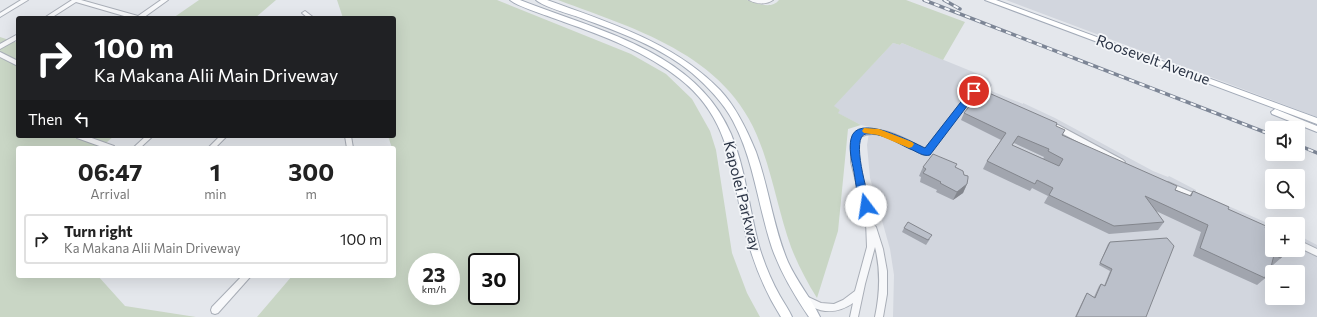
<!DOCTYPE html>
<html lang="en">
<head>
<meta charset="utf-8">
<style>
	body { margin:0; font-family:Commissioner,sans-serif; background:#f6f6f6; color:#222; height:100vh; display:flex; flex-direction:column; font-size:15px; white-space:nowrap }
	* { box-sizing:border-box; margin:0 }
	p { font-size:13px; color:#767676 }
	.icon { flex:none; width:22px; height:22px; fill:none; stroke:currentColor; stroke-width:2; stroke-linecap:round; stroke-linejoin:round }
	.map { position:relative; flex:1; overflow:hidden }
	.sheet { position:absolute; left:16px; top:146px; width:380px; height:132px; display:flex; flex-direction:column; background:#fff; border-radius:4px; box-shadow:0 4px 16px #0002 }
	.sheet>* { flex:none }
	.banner { position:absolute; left:16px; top:16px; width:380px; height:122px; border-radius:4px; box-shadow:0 4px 16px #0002; background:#202124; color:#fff; overflow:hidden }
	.buttons { position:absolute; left:1265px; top:121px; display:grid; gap:8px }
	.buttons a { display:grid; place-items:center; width:40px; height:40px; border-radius:4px; background:#fff; box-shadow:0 4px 16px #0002; font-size:20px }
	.speed { position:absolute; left:408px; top:253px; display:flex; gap:8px; font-size:20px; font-weight:700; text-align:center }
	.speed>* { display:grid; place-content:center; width:52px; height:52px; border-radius:50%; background:#fff; box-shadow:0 4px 16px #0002; line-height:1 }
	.speed small { font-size:10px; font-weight:400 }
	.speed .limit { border:2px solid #111; border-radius:6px; background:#fff; color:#111 }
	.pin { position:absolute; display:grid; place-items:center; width:34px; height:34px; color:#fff; margin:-17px; border:2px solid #fff; border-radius:50%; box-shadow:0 1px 4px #0007 }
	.me { position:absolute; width:44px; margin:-22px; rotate:346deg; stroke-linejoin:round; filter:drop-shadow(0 0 3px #0008) }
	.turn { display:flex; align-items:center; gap:14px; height:84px; padding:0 12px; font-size:18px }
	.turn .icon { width:52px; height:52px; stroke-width:2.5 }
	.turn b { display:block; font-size:28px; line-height:34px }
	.then { display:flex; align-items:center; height:38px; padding:0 12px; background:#0003; gap:8px; font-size:15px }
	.eta { display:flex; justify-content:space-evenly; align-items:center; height:68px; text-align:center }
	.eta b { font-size:24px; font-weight:700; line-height:28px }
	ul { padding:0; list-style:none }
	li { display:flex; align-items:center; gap:12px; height:50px; margin:0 8px 6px; padding:0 4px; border:2px solid #e0e0e0; border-radius:4px }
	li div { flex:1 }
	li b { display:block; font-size:15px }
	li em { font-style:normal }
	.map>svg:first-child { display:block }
	.built { fill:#d2d6de; fill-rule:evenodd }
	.green { fill:#c9d6c5; fill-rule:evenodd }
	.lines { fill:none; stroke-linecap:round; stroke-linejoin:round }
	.minor-casing { stroke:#a9aeb7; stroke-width:2 }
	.major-casing { stroke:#a3abb8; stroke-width:2 }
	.minor { fill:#f7f8fa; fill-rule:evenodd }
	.major { fill:#fff; fill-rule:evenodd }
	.rail-casing { stroke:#7d8696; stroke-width:3.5 }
	.rail { stroke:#f4f6f9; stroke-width:2; stroke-dasharray:5.5; stroke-linecap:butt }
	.wall { fill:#a1a5ae; fill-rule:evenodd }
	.shaded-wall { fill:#83868d }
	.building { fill:#bbc0ca; stroke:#83868d; fill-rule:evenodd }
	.route { fill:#1a73e8; stroke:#114b97 }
	.slow { fill:#f59e0b }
	.labels { text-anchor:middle; stroke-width:3.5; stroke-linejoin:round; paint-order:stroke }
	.street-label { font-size:15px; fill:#2b3445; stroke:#f4f6f9 }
</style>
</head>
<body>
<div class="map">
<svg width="1317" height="317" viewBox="0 0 1317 317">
	<rect width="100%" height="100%" fill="#e4e7ec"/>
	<g class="built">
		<polygon points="1006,0 1317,0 1317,117"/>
		<path d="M 893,43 L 900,45 L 902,43 L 988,78 L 992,85 L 989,90 L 1023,104 L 1023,103 L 1055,118 L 1153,171 L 1168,177 L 1169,176 L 1196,190 L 1196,192 L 1272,225 L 1272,250 L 1298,250 L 1298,235 L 1317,245 L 1317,317 L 893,317 L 894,275 L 890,249 L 870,178 L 867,145 L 870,127 L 861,125 L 837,113 L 840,110 L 833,106 ZM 1272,272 L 1298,272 L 1298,298 L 1272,298 Z"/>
	</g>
	<g class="green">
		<polygon points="199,0 276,0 255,18 173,18"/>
		<path d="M 337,0 L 497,0 L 631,54 L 666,74 L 692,99 L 710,131 L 716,150 L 732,253 L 747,293 L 760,317 L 257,317 L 292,276 L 394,276 L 395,155 L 394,148 L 392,148 L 388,136 L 394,136 L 394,18 L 343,18 ZM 417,262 L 451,262 L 451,296 L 417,296 ZM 477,262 L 511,262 L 511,296 L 477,296 Z"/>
		<path d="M 558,0 L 747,0 C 757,3 771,10 779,0 L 906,0 L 965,22 L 943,60 L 902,43 L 900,45 L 893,43 L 834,106 L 840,110 L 838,113 L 861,125 L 848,129 L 838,231 L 817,298 C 807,282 798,265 791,247 C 780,216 774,183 763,151 C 733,57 641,31 558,0 Z"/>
		<polygon points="0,37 18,43 18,136 114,136 100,148 18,148 18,276 98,276 125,306 196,317 0,317"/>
	</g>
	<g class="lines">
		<g class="minor-casing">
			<g id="minor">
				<polygon points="21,0 28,0 0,17 0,13"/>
				<polygon points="72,0 81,0 138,16 161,0 168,0 143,18 131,18 76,2 51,18 44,18"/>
				<path d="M 749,0 L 773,0 C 766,5 756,4 749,0 Z"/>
				<polygon points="305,11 314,18 308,18 302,13"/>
				<polygon points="18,34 18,39 0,49 0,44"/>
				<polygon points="0,52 18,61 18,66 0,57"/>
				<path d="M 972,89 L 976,89 L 989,94 L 990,96 L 987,98 L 975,94 L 928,155 C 923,156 919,152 914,150 C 899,141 877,128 860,137 L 857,142 L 859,162 L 874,225 L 876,227 L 883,249 L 887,271 L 887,294 L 883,317 L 875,317 C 880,293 881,271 875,247 L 865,284 L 858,317 L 850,317 L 853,303 C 840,312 827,314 812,307 C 808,306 804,304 802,300 L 803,297 L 806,296 L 821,303 L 834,304 L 843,300 L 855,291 L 867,247 L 866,221 L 851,162 L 851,142 L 855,133 C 878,122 904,138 925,149 Z"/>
				<polygon points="1054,125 1058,125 1123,160 1125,162 1123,164 1119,164 1054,129 1053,127"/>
				<polygon points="76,136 86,136 114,146 115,148 105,148 77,138"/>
				<polygon points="146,136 153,136 140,148 133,148"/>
				<polygon points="220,136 227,136 215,148 208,148"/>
				<polygon points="345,136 351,136 353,148 347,148"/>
				<polygon points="1168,182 1200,196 1201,198 1200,200 1197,201 1165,187 1164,185 1165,183"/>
				<polygon points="1298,240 1317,249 1317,256 1298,247"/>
				<polygon points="242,276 251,276 218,313 215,314 212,313 211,310 212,307"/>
			</g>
		</g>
		<g class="major-casing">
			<g id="major">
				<path d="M 510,0 L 520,0 C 596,30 696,51 731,134 C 746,170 749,209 759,246 C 764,263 771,280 780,296 C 784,303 789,310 792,317 L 781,317 C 764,290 753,262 745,231 C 731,173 732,120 680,79 C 646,52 604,36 564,22 C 552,17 518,7 510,0 Z"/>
				<path d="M 536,0 L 547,0 C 607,22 674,42 720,90 C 736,107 747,130 756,152 C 769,188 773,227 788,262 C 797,282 811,298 820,317 L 809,317 C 794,295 781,273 772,248 C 758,206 754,160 733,121 C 723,102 707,86 692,73 C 661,47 619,32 581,18 C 570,14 544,7 536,0 Z"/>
				<polygon points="985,0 996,0 1317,118 1317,124"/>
				<polygon points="1275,109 1317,126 1317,132 1272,114 1271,112"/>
			</g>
		</g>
		<use href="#minor" class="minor"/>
		<use href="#major" class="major"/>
		<g class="rail-casing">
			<g id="rail">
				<polyline points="924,0 1272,135"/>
				<polyline points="944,0 960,9"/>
				<polyline points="1298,145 1317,153"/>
			</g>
		</g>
		<use href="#rail" class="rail"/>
	</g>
	<g class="wall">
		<path d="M 964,113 L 1056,126 L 1062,135 L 1189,196 L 1193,191 L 1265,228 L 1272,250 L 1281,258 L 1273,265 L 1272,265 L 1269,275 L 1257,285 L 1193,256 L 1201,232 L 1156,211 L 1164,222 L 1158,230 L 1109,234 L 1044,203 L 1048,196 L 1032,188 L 1030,191 L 983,169 L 987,161 L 1001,140 L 961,120 ZM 1014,143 L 1044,157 L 1043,159 L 1048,161 L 1012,145 Z"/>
		<polygon points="923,167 955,167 964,175 967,184 963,193 953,200 936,192 937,190 920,182 921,177 919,176"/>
		<polygon points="904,228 930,239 926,245 902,232"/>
		<polygon points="1110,242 1146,317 1075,317 1085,296 1087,293 1094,297 1099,286 1101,284 1104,286 1110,271 1099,265 1108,244"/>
	</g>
	<polygon class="shaded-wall" points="967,184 963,193 953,200 957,192"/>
	<g class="building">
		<path d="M 982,90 L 1057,123 L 1056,126 L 1065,130 L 1062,135 L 1177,186 L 1175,190 L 1191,196 L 1193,191 L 1229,207 L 1228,209 L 1266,226 L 1265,228 L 1272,231 L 1272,250 L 1283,250 L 1281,258 L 1274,255 L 1269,275 L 1266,273 L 1265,278 L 1200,248 L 1208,225 L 1145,196 L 1164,222 L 1114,226 L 1049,195 L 1053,188 L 1037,180 L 1035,184 L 987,161 L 1006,133 L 964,113 ZM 1018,136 L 1049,149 L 1048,151 L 1063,159 L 1059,166 L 1012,145 Z"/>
		<polygon points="933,154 957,164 955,167 963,171 964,175 968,176 968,178 967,184 957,192 940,183 941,182 923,173 926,169 923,167"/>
		<polygon points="908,222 932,235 928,240 904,228"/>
		<polygon points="1167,238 1174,246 1146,317 1076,317 1087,293 1095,298 1101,284 1105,286 1112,269 1100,263 1110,242"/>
	</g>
	<path class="route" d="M 974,88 L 977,89 L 978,91 L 977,93 L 930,155 C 923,157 916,151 910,149 C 897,143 881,132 866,134 C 850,136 868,195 871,206 L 870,209 L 863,209 C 856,197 856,180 853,167 C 851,158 849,148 851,139 C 856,112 912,142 925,148 L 971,89 Z"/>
	<polygon class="slow" points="864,128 879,129 912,142 914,144 912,147 909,148 878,135 864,133 862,131"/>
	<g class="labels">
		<g class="street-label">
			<text transform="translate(1153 60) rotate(20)" y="5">Roosevelt Avenue</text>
			<text transform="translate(742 196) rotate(76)" y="5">Kapolei Parkway</text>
		</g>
	</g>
</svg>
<div class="buttons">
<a><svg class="icon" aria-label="sound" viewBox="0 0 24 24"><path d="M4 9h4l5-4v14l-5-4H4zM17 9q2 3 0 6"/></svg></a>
<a><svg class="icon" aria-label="search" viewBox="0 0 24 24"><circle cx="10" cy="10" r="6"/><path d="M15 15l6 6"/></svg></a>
<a>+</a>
<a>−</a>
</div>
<div class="speed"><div>23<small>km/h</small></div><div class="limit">30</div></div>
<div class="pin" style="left:974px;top:91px;background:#d93025"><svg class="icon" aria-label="arrive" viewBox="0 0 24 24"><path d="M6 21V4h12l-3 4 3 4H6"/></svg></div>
<svg class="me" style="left:866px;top:206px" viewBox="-20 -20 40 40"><circle r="19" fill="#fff"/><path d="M0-13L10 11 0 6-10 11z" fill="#1a73e8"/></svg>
<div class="banner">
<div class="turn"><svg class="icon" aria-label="right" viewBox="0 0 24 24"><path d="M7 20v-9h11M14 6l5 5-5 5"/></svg><div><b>100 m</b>Ka Makana Alii Main Driveway</div></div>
<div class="then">Then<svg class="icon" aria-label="left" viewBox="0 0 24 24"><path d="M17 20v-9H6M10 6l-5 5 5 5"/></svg></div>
</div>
<section class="sheet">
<div class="eta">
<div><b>06:47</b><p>Arrival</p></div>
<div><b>1</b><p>min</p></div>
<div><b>300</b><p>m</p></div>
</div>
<ul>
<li><svg class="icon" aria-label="right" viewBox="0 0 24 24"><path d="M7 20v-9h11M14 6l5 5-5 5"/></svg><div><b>Turn right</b><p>Ka Makana Alii Main Driveway</p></div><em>100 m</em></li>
</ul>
</section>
</div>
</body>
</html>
